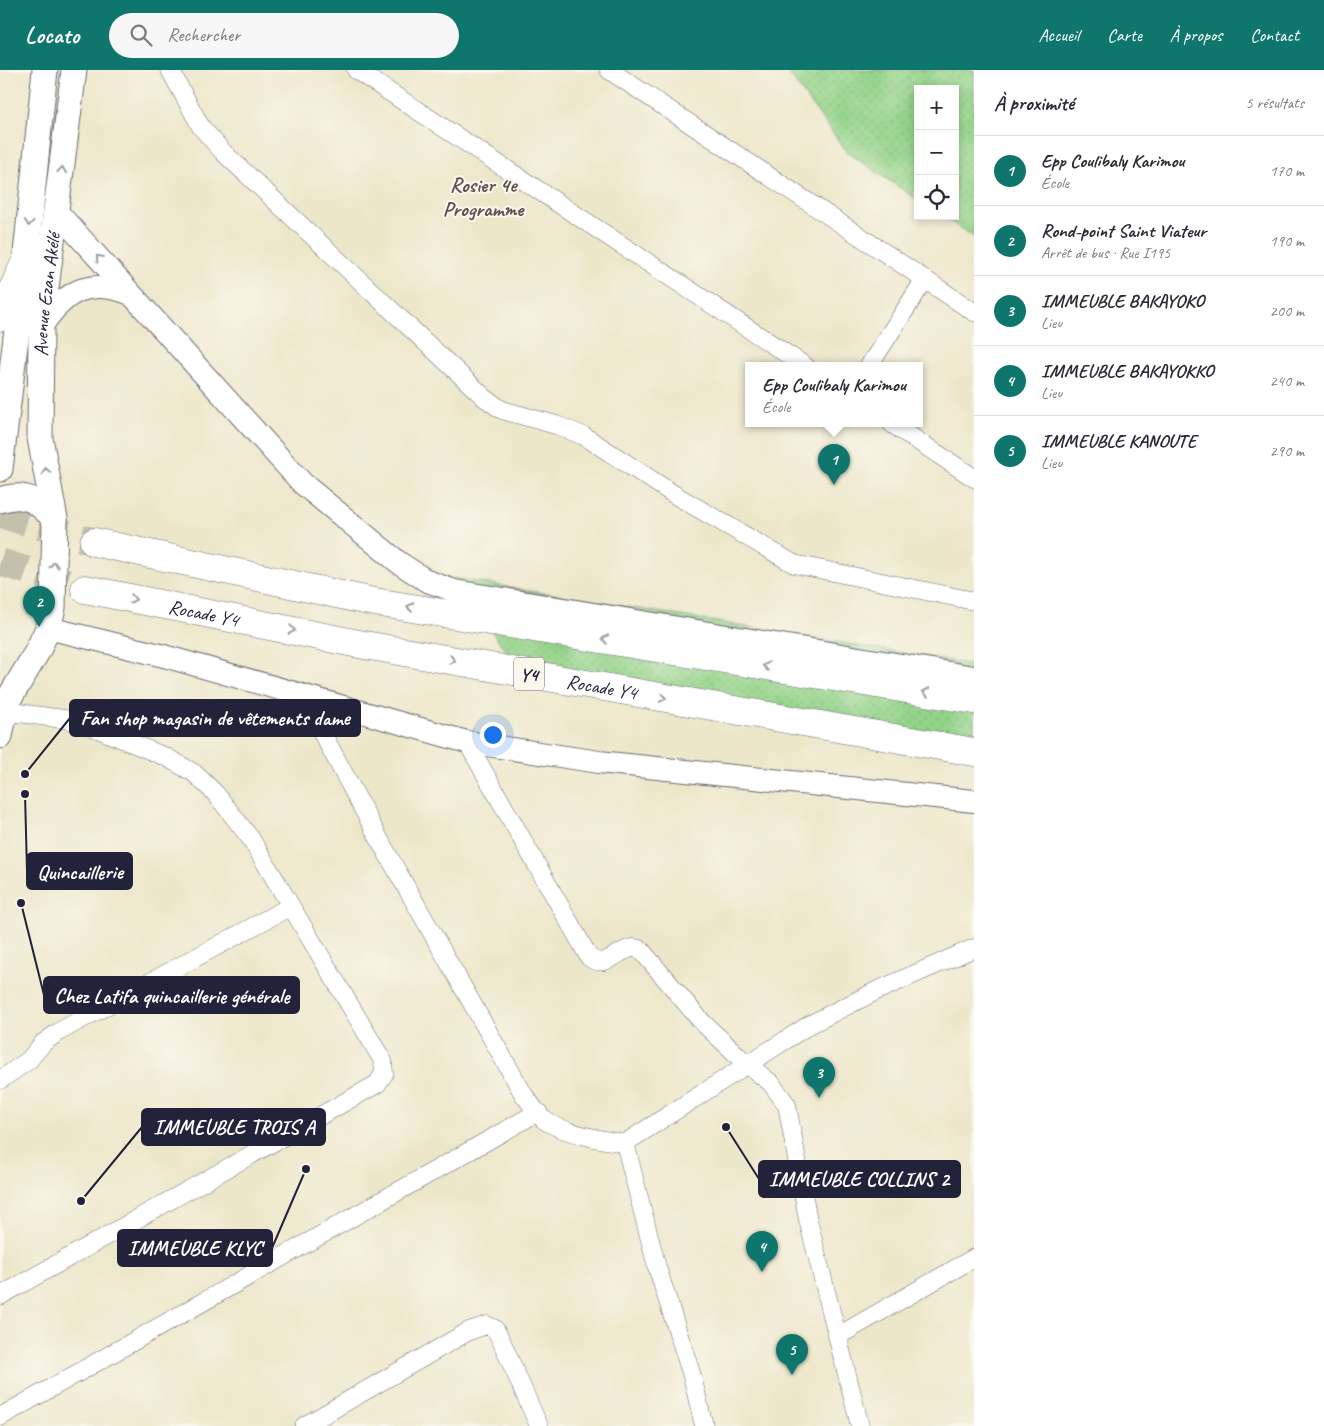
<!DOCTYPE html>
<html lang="fr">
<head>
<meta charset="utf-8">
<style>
	:root { --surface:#fff; --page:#f7f7f7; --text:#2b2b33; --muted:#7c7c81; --line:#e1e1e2; --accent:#0f766e }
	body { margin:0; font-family:Caveat,sans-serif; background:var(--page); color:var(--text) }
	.controls { position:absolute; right:15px; top:15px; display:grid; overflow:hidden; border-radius:0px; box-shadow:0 2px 8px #0003 }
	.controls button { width:45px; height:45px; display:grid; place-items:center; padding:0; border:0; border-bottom:1px solid var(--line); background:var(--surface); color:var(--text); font:25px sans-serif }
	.you { position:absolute; left:492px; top:664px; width:18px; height:18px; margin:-12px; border:4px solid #fff; border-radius:50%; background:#1a73e8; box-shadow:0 0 0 8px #1a73e833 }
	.badge { display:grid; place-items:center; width:32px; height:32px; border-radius:50%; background:var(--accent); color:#fff; font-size:16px; font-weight:700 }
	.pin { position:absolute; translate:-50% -41px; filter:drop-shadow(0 1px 2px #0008) }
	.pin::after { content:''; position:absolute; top:26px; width:18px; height:15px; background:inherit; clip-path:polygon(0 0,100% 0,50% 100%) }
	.popup { position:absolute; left:745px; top:292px; width:178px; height:65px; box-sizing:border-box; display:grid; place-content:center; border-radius:0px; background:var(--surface); filter:drop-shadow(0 1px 4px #0005); font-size:16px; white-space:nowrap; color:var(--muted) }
	.popup b { font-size:19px; color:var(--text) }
	.popup::after { content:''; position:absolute; left:50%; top:100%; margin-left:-10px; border:10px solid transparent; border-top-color:var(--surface) }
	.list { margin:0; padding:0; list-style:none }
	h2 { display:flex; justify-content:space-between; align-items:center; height:65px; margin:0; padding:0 20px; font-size:21px }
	h2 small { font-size:16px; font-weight:400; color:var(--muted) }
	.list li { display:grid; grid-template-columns:32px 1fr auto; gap:15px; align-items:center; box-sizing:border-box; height:70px; padding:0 20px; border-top:1px solid var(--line) }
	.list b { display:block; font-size:19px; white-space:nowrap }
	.list p { margin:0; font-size:16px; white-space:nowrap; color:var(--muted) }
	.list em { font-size:16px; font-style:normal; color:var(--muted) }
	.icon { flex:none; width:28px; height:28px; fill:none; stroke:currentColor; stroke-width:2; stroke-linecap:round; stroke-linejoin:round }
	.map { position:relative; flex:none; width:974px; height:1356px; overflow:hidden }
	header { display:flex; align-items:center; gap:30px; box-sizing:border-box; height:70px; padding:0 25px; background:var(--accent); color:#fff }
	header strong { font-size:24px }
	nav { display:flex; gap:28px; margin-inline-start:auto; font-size:18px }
	.search { width:350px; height:45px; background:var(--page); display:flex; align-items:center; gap:12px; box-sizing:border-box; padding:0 18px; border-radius:28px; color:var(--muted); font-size:19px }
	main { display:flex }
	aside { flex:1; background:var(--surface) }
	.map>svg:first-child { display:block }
	.grass { fill:url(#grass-dots); stroke:#5a7a62 }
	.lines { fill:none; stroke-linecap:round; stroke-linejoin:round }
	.trunk-tunnel { stroke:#c4c0ad; stroke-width:28; stroke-dasharray:28 14; stroke-linecap:butt }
	.minor-casing { stroke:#69676d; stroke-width:19 }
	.tertiary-casing { stroke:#69676d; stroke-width:24 }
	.secondary-casing { stroke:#69676d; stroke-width:27 }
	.trunk-casing { stroke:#69676d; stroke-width:29 }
	.minor { stroke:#fff; stroke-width:18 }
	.tertiary { stroke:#fff; stroke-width:22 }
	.secondary { stroke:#fff; stroke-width:25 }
	.trunk { stroke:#fff; stroke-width:28 }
	.oneway { stroke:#9c9ca7 }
	.labels { text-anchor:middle; stroke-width:4; stroke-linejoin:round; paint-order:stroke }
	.shield { fill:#fbf7ec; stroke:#636270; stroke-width:1 }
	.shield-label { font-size:19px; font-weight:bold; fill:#22223b }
	.street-label { font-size:20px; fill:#22223b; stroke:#fbf7ec }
	.neighbourhood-label { font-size:21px; font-weight:bold; fill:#5f5152; stroke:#fbf7ec }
	.leader { fill:none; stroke:#22223b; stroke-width:2 }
	.callout-dot { fill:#22223b; stroke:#fbf7ec; stroke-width:2 }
	.callout { fill:#22223b; stroke:#22223b; stroke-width:2 }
	.callout-label { font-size:21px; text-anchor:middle; font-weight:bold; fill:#fff }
</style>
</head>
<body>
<header>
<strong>Locato</strong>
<div class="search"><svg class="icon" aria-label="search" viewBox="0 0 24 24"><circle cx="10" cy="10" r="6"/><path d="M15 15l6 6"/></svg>Rechercher</div>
<nav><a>Accueil</a><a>Carte</a><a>À propos</a><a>Contact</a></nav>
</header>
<main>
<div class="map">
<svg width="974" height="1356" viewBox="0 0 974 1356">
	<defs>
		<pattern id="grass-dots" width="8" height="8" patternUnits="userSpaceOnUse" patternTransform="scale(1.25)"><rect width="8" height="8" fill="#93d389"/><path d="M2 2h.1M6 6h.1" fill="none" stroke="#7eb577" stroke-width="1.8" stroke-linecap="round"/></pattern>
	</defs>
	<rect width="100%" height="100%" fill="#fbf7ec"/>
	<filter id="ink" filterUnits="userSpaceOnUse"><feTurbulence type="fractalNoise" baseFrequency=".02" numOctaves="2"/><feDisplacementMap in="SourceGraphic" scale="10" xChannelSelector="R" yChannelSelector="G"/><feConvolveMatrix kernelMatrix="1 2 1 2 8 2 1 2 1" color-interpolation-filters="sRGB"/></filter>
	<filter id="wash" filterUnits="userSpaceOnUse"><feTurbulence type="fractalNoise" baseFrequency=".0096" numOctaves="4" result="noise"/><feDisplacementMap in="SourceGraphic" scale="20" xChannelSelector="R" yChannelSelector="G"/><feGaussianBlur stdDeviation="1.12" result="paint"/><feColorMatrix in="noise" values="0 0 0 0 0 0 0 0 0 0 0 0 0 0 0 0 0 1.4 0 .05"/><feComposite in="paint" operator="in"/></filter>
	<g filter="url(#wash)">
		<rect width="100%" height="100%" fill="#ede7ca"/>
		<!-- grass -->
		<path class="grass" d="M786 0H974V167L943 146H955V19H918V130L847 82Z
			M454 508 974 595V687L510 587Z"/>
	</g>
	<g filter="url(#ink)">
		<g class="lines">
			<!-- trunk-tunnel -->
			<path class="trunk-tunnel" d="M0 444 94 472
				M0 492 85 519"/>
			<defs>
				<path id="minor" d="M170 0 201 57 224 83 485 328 502 340 556 355 584 366 675 425 794 494 974 531
					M356 0 805 296
					M609 0 974 242
					M869 296 925 209
					M892 354 974 408
					M308 628 320 659 384 778 524 1025C530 1032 536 1043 543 1049 559 1062 605 1071 625 1073L809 955 874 922 974 878
					M467 672 589 887C608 903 623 870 641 880L702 952 748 995 771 1013 787 1035 808 1150 860 1356
					M0 1010 29 990 43 973 60 961 291 836
					M625 1073 657 1197 692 1306 704 1356
					M0 1226 377 1014 384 1004 383 991 251 769 215 723 194 703 166 687 78 651 4 641
					M838 1266 974 1188
					M0 1347 538 1042
					M304 1356 469 1261 487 1255 495 1259 500 1268 539 1356"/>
				<path id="tertiary" d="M57 142 303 414 398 492 427 511 455 521 974 607
					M41 257C65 221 89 207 131 224
					M48 558 164 586 467 672 599 692 974 731"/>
				<g id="secondary">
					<path d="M0 399 25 193 45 0"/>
					<path d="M0 430C26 421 37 431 55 449"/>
					<path id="s1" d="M0 666 7 632 37 582 48 558 53 538 55 449 40 368 41 257 74 0"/>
				</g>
				<g id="trunk">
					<path d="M0 247 25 193"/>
					<path d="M94 472 369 531 974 630"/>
					<path id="s2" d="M85 519 359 574 974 682"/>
				</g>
			</defs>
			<!-- minor casing -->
			<use href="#minor" class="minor-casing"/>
			<!-- tertiary casing -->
			<use href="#tertiary" class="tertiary-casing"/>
			<!-- secondary casing -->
			<use href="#secondary" class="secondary-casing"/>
			<!-- trunk casing -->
			<use href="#trunk" class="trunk-casing"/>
			<!-- minor -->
			<use href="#minor" class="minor"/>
			<!-- tertiary -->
			<use href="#tertiary" class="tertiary"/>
			<!-- secondary -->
			<use href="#secondary" class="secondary"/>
			<!-- trunk -->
			<use href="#trunk" class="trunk"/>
		</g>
		<!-- one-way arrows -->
		<defs><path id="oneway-chevron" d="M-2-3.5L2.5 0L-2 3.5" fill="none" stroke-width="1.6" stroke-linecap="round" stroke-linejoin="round" transform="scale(1.25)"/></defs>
		<g class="oneway">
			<use href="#oneway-chevron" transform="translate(62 100) rotate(-84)"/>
			<use href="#oneway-chevron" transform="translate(29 153) rotate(95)"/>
			<use href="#oneway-chevron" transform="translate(99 188) rotate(-132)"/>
			<use href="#oneway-chevron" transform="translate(46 401) rotate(-101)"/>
			<use href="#oneway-chevron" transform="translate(54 495) rotate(-89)"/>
			<use href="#oneway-chevron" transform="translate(133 529) rotate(11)"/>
			<use href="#oneway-chevron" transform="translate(410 537) rotate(-171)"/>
			<use href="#oneway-chevron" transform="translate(292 560) rotate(11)"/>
			<use href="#oneway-chevron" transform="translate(605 569) rotate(-171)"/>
			<use href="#oneway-chevron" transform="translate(452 590) rotate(10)"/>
			<use href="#oneway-chevron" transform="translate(766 596) rotate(-171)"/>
			<use href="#oneway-chevron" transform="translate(926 622) rotate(-171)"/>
			<use href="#oneway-chevron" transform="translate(663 628) rotate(10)"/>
		</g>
	</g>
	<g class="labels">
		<!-- shield labels -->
		<rect class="shield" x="514" y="587.5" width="30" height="33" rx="4"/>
		<g class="shield-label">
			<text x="529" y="611">Y4</text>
		</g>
		<!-- street labels -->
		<g class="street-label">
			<text dy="7" stroke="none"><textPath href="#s1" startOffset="455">Avenue Ezan Akélé</textPath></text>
			<text dy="7" stroke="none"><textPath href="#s2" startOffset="121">Rocade Y4</textPath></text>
			<text dy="7" stroke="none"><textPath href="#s2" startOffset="526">Rocade Y4</textPath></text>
		</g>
		<!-- neighbourhood labels -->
		<g class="neighbourhood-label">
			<text x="483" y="122">Rosier 4e<tspan x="483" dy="24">Programme</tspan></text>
		</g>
	</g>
	<!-- callouts -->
	<path class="leader" d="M25 704L70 648M25 724L27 801M21 833L44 925M81 1131L142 1057M726 1057L759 1109M306 1099L272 1178"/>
	<g class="callout-dot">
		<circle cx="25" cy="704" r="5"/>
		<circle cx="25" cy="724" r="5"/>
		<circle cx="21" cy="833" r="5"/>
		<circle cx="81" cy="1131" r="5"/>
		<circle cx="726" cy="1057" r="5"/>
		<circle cx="306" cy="1099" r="5"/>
	</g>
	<g class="callout">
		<rect x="70" y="630" width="290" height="36" rx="5"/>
		<rect x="27" y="783" width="105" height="36" rx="5"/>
		<rect x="44" y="907" width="255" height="36" rx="5"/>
		<rect x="142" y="1039" width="183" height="36" rx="5"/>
		<rect x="759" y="1091" width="201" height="36" rx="5"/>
		<rect x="118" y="1160" width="154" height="36" rx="5"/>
	</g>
	<g class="callout-label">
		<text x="215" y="655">Fan shop magasin de vêtements dame</text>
		<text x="80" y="809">Quincaillerie</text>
		<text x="172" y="933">Chez Latifa quincaillerie générale</text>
		<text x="234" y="1064">IMMEUBLE TROIS A</text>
		<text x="859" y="1116">IMMEUBLE COLLINS 2</text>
		<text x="195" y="1185">IMMEUBLE KLYC</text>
	</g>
</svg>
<div class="controls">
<button>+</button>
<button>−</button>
<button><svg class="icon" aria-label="locate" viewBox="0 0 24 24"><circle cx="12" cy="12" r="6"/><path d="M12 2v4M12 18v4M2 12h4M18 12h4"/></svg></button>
</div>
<div class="you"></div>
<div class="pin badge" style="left:834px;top:415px">1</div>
<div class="popup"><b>Epp Coulibaly Karimou</b>École</div>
<div class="pin badge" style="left:39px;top:557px">2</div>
<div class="pin badge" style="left:819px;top:1028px">3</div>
<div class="pin badge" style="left:762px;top:1202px">4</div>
<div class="pin badge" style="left:792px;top:1305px">5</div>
</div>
<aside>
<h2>À proximité<small>5 résultats</small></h2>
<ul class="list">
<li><span class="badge">1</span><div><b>Epp Coulibaly Karimou</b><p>École</p></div><em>170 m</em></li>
<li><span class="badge">2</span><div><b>Rond-point Saint Viateur</b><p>Arrêt de bus · Rue I195</p></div><em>190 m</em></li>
<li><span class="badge">3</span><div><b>IMMEUBLE BAKAYOKO</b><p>Lieu</p></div><em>200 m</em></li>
<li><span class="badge">4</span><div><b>IMMEUBLE BAKAYOKKO</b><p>Lieu</p></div><em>240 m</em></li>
<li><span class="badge">5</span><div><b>IMMEUBLE KANOUTE</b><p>Lieu</p></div><em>290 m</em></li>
</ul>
</aside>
</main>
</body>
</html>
